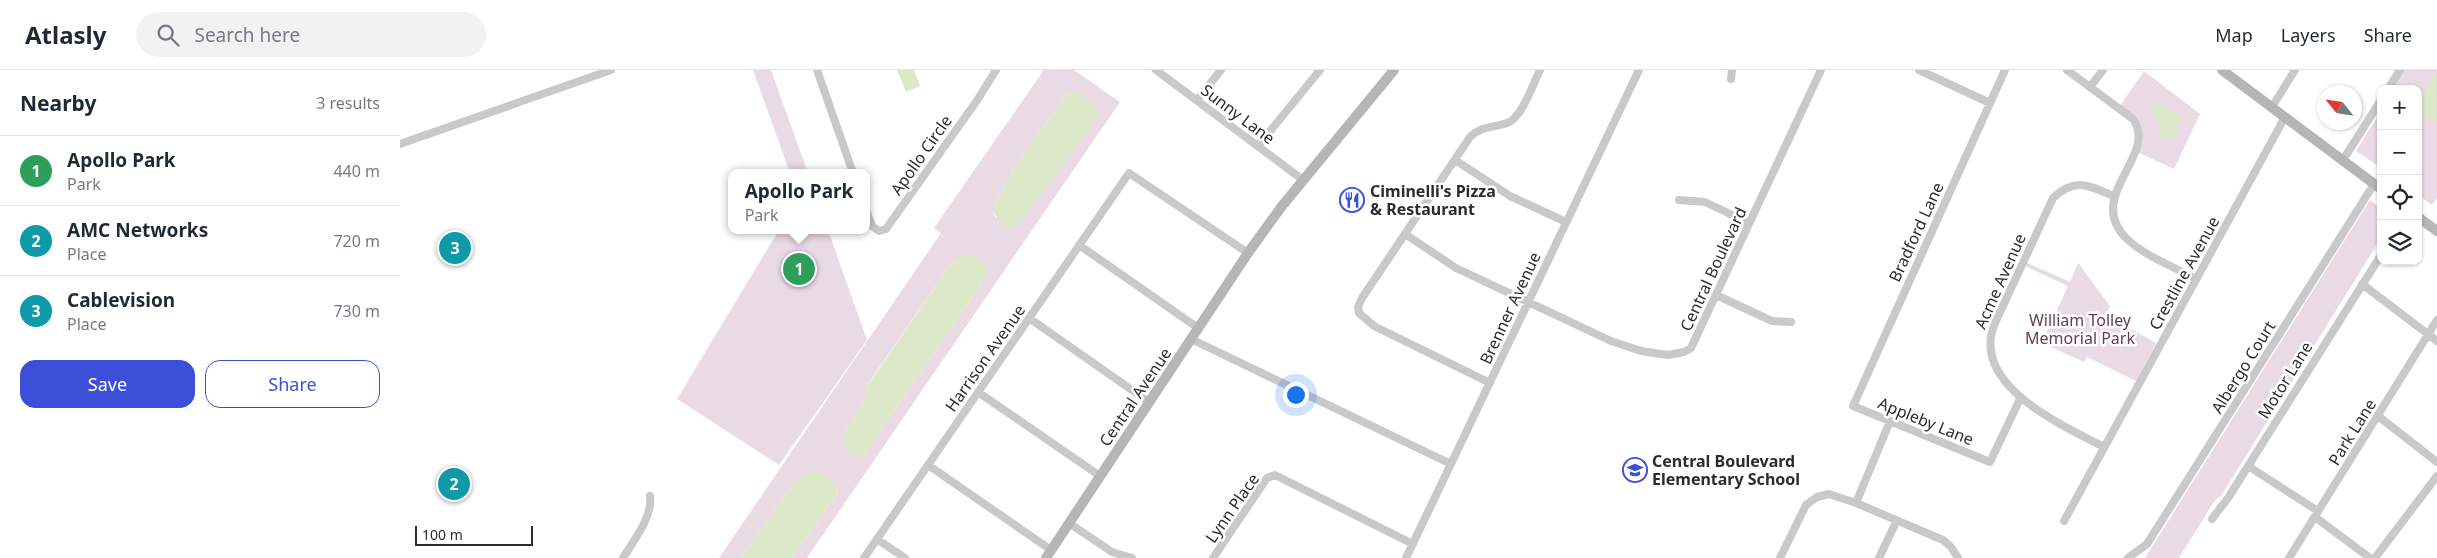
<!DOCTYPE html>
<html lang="en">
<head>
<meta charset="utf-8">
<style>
	:root { --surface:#fff; --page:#f2f2f3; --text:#1f2937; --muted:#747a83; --line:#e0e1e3; --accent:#3b50d6 }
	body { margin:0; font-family:"Noto Sans",sans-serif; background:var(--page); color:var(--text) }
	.controls { position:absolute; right:15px; top:15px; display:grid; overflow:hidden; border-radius:10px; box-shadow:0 1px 4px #0004 }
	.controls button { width:45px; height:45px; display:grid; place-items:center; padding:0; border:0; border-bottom:1px solid var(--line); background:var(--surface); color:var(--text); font:25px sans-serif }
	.compass { position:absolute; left:1917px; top:15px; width:45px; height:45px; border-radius:50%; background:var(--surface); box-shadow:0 1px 4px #0004; rotate:300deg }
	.scale { position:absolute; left:15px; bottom:12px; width:118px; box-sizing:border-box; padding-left:5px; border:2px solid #2c2c2c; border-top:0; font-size:14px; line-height:18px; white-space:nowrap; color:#2c2c2c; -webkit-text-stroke:4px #fff; paint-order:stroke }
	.you { position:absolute; left:895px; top:324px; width:18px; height:18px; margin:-12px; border:4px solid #fff; border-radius:50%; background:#1a73e8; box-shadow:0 0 0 8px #1a73e833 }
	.badge { display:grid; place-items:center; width:32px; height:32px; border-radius:50%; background:var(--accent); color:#fff; font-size:16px; font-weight:700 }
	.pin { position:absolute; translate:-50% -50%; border:2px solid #fff; box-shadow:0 1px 5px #0006 }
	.popup { position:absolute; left:328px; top:99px; width:142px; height:65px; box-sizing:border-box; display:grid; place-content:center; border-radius:10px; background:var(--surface); filter:drop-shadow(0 1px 4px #0005); font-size:16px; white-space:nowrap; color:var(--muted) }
	.popup b { font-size:19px; color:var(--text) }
	.popup::after { content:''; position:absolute; left:50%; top:100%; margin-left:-10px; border:10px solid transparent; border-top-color:var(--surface) }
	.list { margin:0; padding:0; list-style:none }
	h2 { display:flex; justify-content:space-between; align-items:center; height:65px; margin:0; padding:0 20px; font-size:21px }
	h2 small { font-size:16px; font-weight:400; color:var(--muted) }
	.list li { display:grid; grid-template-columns:32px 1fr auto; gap:15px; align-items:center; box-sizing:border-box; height:70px; padding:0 20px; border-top:1px solid var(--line) }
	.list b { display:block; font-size:19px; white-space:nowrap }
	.list p { margin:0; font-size:16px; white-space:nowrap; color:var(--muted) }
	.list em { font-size:16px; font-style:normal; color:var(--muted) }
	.actions { display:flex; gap:10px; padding:15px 20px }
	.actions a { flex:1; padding:11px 0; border:1px solid var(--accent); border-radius:15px; text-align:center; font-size:18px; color:var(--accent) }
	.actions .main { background:var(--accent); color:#fff }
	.icon { flex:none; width:28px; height:28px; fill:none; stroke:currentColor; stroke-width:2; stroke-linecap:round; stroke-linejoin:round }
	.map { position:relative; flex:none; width:2037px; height:488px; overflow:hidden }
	header { display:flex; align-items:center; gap:30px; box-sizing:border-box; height:70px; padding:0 25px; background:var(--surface); border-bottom:1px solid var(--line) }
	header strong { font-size:24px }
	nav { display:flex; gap:28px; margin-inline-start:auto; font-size:18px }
	.search { width:350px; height:45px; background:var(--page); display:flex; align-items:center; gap:12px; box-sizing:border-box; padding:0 18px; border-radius:28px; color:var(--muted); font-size:19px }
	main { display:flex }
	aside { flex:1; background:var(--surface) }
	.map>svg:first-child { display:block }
	.green { fill:#e9dae3; fill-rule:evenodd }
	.water { fill:#dde8c8 }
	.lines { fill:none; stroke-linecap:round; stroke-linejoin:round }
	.street { stroke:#c9c9c9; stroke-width:8 }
	.secondary { stroke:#b6b6b6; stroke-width:10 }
	.labels { text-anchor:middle; stroke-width:5; stroke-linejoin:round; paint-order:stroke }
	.street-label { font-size:16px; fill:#2c2c2c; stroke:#fff }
	.poi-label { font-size:16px; font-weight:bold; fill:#2c2c2c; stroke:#fff; text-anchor:start }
	.park-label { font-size:16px; fill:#643e52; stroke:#fff }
</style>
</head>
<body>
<header>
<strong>Atlasly</strong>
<div class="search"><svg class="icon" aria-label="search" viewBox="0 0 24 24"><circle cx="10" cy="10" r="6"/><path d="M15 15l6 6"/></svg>Search here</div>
<nav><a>Map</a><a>Layers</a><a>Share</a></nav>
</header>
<main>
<aside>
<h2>Nearby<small>3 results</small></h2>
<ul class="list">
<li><span class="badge" style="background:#2e9e5b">1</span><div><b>Apollo Park</b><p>Park</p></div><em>440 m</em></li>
<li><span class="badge" style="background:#0f9aa8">2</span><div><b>AMC Networks</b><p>Place</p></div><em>720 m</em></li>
<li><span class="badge" style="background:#0f9aa8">3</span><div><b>Cablevision</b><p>Place</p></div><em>730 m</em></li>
</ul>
<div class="actions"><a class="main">Save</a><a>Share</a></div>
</aside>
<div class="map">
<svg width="2037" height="488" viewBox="0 0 2037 488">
	<rect width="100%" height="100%" fill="#fff"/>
	<!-- green -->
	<path class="green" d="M353 0H371L408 103H390Z
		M644 0H674L720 32 407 488H392L437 424 438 417 392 416 340 488H319L541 163 534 158ZM677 21 596 148 593 143C596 127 609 113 614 98L667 24ZM553 191 583 212 464 384 442 365 465 332V319L474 305Z
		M2003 0H2037V128L2032 135 2018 125V19H1991Z
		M1744 1 1800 44 1774 99 1737 82C1747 59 1738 49 1720 36Z
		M1981 36V98L1956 81 1978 46 1975 44Z
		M1970 130 1981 139V168L1821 426 1815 430 1779 488H1745Z
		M379 160H428L467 270 379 395 277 329Z
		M1625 192 1670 212 1678 193 1710 236 1706 245 1756 273 1736 311 1687 287 1684 292 1642 273 1668 216 1623 195Z"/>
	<!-- water -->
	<path class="water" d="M497 0H514L520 16 506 22Z
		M2037 2V51L2018 44V29Z
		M677 21 697 37 699 43 696 51 618 155 608 159 593 143C596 127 609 113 614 98L667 24Z
		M1760 33 1780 47 1776 67 1762 68C1758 58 1758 47 1751 38Z
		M564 184 574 187 587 198 583 212 464 384 457 386C447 382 443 375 442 365L465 332V319L553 191Z
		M420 402 435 412 438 417 437 424 392 488H340L392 416 405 403Z"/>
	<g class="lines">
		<!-- street -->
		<path class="street" d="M417 0 453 103
			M756 0 903 110
			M1519 0 1590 33
			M1605 0 1453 336 1590 392 1621 327
			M1667 0 1733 49C1759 86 1683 126 1727 169 1745 186 1774 197 1796 209
			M1331 9 1332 0
			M1690 17 1703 0
			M1988 19 2000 0
			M797 30 821 0
			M1872 37 1895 0
			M0 74 211 0
			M858 76 920 0
			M1055 90 1110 126 1166 152
			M1943 90 1981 30
			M1279 130 1305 132 1349 153
			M466 140 472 156 479 161 486 159 578 29 596 0
			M1005 164 1056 198 1211 271 1241 281 1268 285 1284 282 1291 278 1421 0
			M679 175 798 258
			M1962 214 2037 271
			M1316 225 1372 251 1391 252
			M629 248 749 332
			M791 269 1051 394
			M1090 313 974 256 959 243 958 237 962 228 1070 67C1081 56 1093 58 1107 53 1122 48 1133 14 1140 0
			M578 322 700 406
			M1978 346 2037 392
			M1704 377C1661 355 1569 314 1595 253L1653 128C1675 107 1689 115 1713 126
			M528 395 651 480
			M1848 396 1918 441
			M1456 433 1490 351
			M1915 447 1970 488
			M1812 449 1828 428 1981 185
			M1664 451 1885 47
			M669 453 712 482 732 488
			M477 469 505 488
			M223 488C233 471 253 447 250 426
			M464 488 729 103 848 183
			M813 488 867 408 875 405 1013 474
			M1006 488 1239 0
			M1380 488 1406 435 1417 427 1429 424 1456 433 1543 470 1551 477 1558 488
			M1479 488 1497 450
			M1728 488 1747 474 1974 114
			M1889 488 2037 250
			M1975 488 2037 406"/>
		<!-- secondary -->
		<path class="secondary" d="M1822 0 1981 119
			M2018 147 2037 161
			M646 488 848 183 882 136 994 0"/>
	</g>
	<!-- icons -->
	<defs>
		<symbol id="restaurant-ring" viewBox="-11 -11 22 22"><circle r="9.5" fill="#fff" stroke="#3b50d6" stroke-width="1.5"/><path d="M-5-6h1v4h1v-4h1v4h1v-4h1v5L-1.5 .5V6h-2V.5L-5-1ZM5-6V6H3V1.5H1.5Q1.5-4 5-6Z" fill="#3b50d6"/></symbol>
		<symbol id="school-ring" viewBox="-11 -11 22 22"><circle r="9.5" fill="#fff" stroke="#3b50d6" stroke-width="1.5"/><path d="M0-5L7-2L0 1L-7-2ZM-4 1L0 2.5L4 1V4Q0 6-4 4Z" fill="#3b50d6"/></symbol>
	</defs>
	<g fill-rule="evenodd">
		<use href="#restaurant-ring" x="938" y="116" width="28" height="28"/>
		<use href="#school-ring" x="1221" y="386" width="28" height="28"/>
	</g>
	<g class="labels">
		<!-- street labels -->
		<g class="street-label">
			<text transform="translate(838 44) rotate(37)" y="6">Sunny Lane</text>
			<text transform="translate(521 85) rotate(-55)" y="6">Apollo Circle</text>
			<text transform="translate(1516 162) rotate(-65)" y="6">Bradford Lane</text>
			<text transform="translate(1313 199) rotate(-65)" y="6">Central Boulevard</text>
			<text transform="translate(1784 203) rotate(-61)" y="6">Crestline Avenue</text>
			<text transform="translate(1600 211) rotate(-66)" y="6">Acme Avenue</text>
			<text transform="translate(1110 238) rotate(-65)" y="6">Brenner Avenue</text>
			<text transform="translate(585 288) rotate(-55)" y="6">Harrison Avenue</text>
			<text transform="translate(1843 297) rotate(-58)" y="6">Albergo Court</text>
			<text transform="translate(1885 310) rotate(-58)" y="6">Motor Lane</text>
			<text transform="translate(735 327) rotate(-56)" y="6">Central Avenue</text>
			<text transform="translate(1526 351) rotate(22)" y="6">Appleby Lane</text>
			<text transform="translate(1952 362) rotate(-58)" y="6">Park Lane</text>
			<text transform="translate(832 438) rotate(-55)" y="6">Lynn Place</text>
		</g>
		<!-- poi labels -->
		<g class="poi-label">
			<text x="970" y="127">Ciminelli's Pizza<tspan x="970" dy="18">&amp; Restaurant</tspan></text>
			<text x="1252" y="397">Central Boulevard<tspan x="1252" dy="18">Elementary School</tspan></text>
		</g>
		<!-- park labels -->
		<g class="park-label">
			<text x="1680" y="256">William Tolley<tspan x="1680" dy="18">Memorial Park</tspan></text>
		</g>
	</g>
</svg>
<div class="controls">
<button>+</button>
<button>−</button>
<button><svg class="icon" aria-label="locate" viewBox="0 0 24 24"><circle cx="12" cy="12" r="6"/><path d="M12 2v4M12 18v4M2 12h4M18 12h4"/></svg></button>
<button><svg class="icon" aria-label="layers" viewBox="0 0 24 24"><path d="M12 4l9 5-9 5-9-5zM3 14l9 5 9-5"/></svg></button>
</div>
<svg class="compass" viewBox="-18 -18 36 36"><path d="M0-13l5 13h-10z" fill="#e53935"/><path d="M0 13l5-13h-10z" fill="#747a83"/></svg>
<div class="scale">100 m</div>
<div class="you"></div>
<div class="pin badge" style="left:399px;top:199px;background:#2e9e5b">1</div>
<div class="popup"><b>Apollo Park</b>Park</div>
<div class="pin badge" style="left:54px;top:414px;background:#0f9aa8">2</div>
<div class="pin badge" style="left:55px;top:178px;background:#0f9aa8">3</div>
</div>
</main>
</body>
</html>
